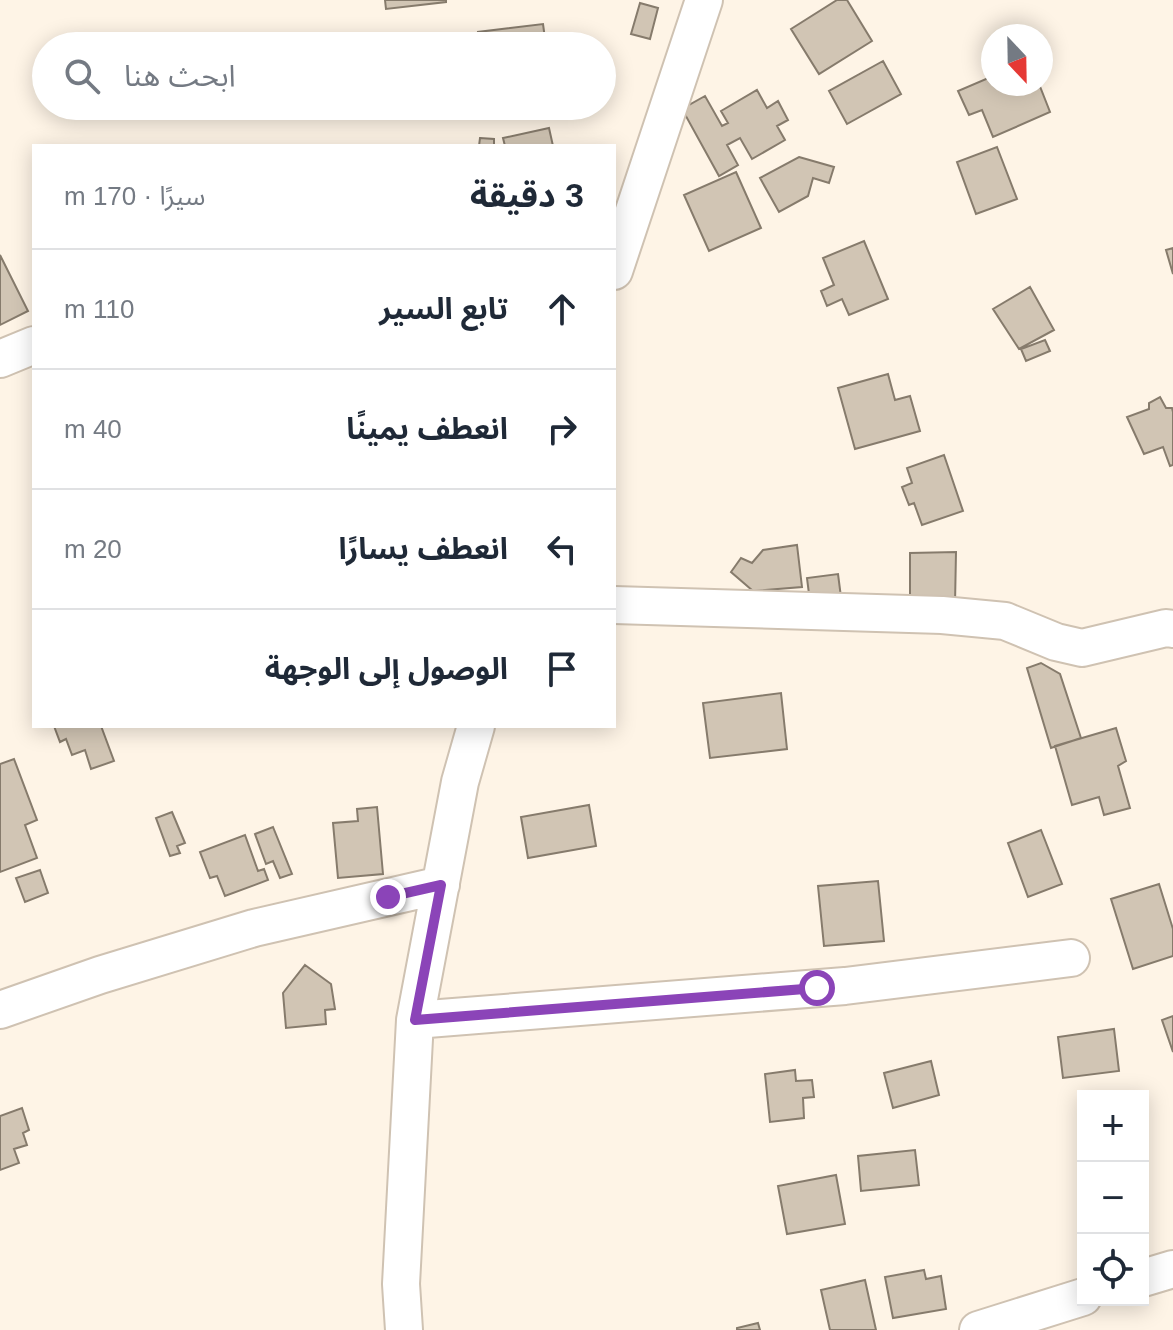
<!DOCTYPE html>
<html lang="ar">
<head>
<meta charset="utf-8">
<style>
	:root { --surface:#fff; --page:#f2f2f3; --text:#1f2937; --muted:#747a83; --line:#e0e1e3 }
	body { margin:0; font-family:Helvetica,"Noto Sans Arabic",sans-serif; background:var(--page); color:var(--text); direction:rtl }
	.controls { position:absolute; right:24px; bottom:24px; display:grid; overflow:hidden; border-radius:0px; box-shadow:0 4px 20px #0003 }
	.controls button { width:72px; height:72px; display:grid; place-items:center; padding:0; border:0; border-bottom:2px solid var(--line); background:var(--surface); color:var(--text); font:40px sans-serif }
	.compass { position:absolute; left:981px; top:24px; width:72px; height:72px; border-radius:50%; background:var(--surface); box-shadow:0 4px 20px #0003; rotate:158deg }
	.stop { position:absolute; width:24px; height:24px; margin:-18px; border:6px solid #8b44b8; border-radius:50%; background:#fff }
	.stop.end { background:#8b44b8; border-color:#fff; box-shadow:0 2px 8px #0008 }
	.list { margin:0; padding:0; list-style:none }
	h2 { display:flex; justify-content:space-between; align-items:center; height:104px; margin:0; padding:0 32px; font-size:34px }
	h2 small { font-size:26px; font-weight:400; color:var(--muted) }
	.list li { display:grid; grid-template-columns:52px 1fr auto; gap:24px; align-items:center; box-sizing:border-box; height:120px; padding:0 32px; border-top:2px solid var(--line) }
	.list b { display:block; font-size:30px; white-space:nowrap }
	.list em { font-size:26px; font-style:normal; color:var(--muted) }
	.icon { flex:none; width:44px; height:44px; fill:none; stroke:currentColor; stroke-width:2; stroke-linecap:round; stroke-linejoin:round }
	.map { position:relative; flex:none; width:1173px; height:1330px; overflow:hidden; direction:ltr }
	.search { position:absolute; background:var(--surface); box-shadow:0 4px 20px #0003; left:32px; top:32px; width:584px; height:88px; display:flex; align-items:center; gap:20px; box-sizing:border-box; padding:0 28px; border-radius:44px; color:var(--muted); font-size:30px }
	.panel { position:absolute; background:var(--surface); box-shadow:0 4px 20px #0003; left:32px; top:144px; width:584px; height:584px; border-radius:0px; direction:rtl }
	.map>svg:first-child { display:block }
	.building { fill:#d1c5b4; stroke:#867b6c; stroke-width:2 }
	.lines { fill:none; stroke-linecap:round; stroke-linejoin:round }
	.minor-casing { stroke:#cfc2b2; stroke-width:40 }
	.minor { stroke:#fff; stroke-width:36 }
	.route { stroke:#8b44b8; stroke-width:10 }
</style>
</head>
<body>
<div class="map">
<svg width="1173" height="1330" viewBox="0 0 1173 1330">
	<rect width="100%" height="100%" fill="#fef4e6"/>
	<!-- building -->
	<path class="building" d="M385 0H446V2L386 9Z
		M837 0H847L872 41 819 74 791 29Z
		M640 3 658 8 650 39 631 34Z
		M543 24 546 46H479L478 32Z
		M883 61 901 94 847 124 829 91Z
		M993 76V84H1039L1050 112 993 137 982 110 969 115 958 91Z
		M757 90 767 108 778 101 788 120 777 126 785 140 752 159 740 138 727 145 738 165 719 176 682 109 705 96 722 126 728 123 721 111Z
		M549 128 553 146H505L503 138Z
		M480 138 494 139V146H479Z
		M997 147 1017 199 976 214 957 162Z
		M799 157 834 167 829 183 813 178 808 196 779 212 760 178Z
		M736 172 761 228 709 251 684 195Z
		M864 241 888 299 849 315 842 299 827 306 821 291 834 285 823 258Z
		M1173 248V274L1166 250Z
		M0 255 28 311 0 325Z
		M1030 287 1054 330 1019 349 993 309Z
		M1045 340 1050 351 1026 361 1021 349Z
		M888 374 895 400 910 396 920 431 855 449 838 388Z
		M1160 397 1166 408H1172L1173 412V465L1170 466 1163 447 1144 454 1127 417 1149 409V403Z
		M944 455 963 511 922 525 914 503 909 505 902 487 912 483 907 468Z
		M797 545 802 587 753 591 731 572 741 558 752 563 763 550Z
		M956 552 955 604H910V553Z
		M838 574 842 605 811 610 807 578Z
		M1041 663 1060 674 1081 738 1051 748 1027 668Z
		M781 693 787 749 710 758 703 703Z
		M54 726H101L114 761 91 769 85 750 72 755 66 739 60 742Z
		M1116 728 1126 761 1118 766 1130 808 1104 815 1099 797 1072 805 1055 746Z
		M14 759 37 820 25 825 37 858 0 872V764Z
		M589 805 596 846 528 858 521 817Z
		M377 807 383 874 338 878 333 823 358 821 357 809Z
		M172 812 185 843 177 846 180 853 170 856 156 818Z
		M273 827 292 874 280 878 273 861 266 864 255 834Z
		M1041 830 1062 884 1028 897 1008 843Z
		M245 835 258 871 264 869 268 880 225 896 217 876 210 878 200 852Z
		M40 870 48 893 25 902 16 878Z
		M878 881 884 941 824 946 818 886Z
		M1159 884 1173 929V956L1133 969 1111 899Z
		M305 965 331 984 335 1009 325 1010 326 1024 286 1028 283 993Z
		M1173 1016V1052L1162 1020Z
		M1114 1029 1119 1071 1063 1078 1058 1037Z
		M931 1061 939 1095 893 1108 884 1073Z
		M795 1070 796 1081 812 1080 814 1097 803 1098 804 1118 770 1122 765 1074Z
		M22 1108 29 1130 23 1133 27 1145 14 1149 19 1163 0 1170V1116Z
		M915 1150 919 1185 861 1191 858 1156Z
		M836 1175 845 1224 787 1234 778 1186Z
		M924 1270 926 1279 941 1276 946 1309 893 1318 885 1277Z
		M865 1280 876 1330H830L821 1290Z
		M758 1323 760 1330H737V1328Z"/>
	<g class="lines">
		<defs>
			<path id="minor" d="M614 271 704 0
				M0 359 34 345
				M614 605 942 615 1005 621 1056 642 1082 648 1166 628 1173 629
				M0 1010 100 975 254 928 441 885
				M415 1020 845 986 1071 958
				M1143 1278 1173 1269
				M404 1330 401 1284 415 1020 460 782 476 726
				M978 1330 1083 1297"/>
		</defs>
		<!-- minor casing -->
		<use href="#minor" class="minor-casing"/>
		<!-- minor -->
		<use href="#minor" class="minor"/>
	</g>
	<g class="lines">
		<!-- route -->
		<path class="route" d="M388 897 441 885 415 1020 817 988"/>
	</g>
</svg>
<div class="controls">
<button>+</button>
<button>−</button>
<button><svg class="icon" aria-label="locate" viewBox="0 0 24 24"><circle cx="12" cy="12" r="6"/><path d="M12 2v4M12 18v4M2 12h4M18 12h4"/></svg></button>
</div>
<svg class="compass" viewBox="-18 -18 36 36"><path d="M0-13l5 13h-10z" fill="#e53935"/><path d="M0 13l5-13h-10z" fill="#747a83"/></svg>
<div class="stop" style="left:817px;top:988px"></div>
<div class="stop end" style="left:388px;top:897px"></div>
<div class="search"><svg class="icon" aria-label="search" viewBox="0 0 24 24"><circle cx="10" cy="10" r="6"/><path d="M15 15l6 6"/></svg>ابحث هنا</div>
<section class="panel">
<h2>3 دقيقة<small>سيرًا · 170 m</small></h2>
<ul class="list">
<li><svg class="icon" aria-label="ahead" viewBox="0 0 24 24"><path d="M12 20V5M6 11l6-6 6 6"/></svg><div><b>تابع السير</b></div><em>110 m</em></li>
<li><svg class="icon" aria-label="right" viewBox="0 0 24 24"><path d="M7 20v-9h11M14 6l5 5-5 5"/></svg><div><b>انعطف يمينًا</b></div><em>40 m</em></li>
<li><svg class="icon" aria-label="left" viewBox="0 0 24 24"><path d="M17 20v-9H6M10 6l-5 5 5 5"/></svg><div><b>انعطف يسارًا</b></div><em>20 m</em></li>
<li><svg class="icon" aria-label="arrive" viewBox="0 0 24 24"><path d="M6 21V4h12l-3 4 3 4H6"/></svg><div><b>الوصول إلى الوجهة</b></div></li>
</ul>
</section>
</div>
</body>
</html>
